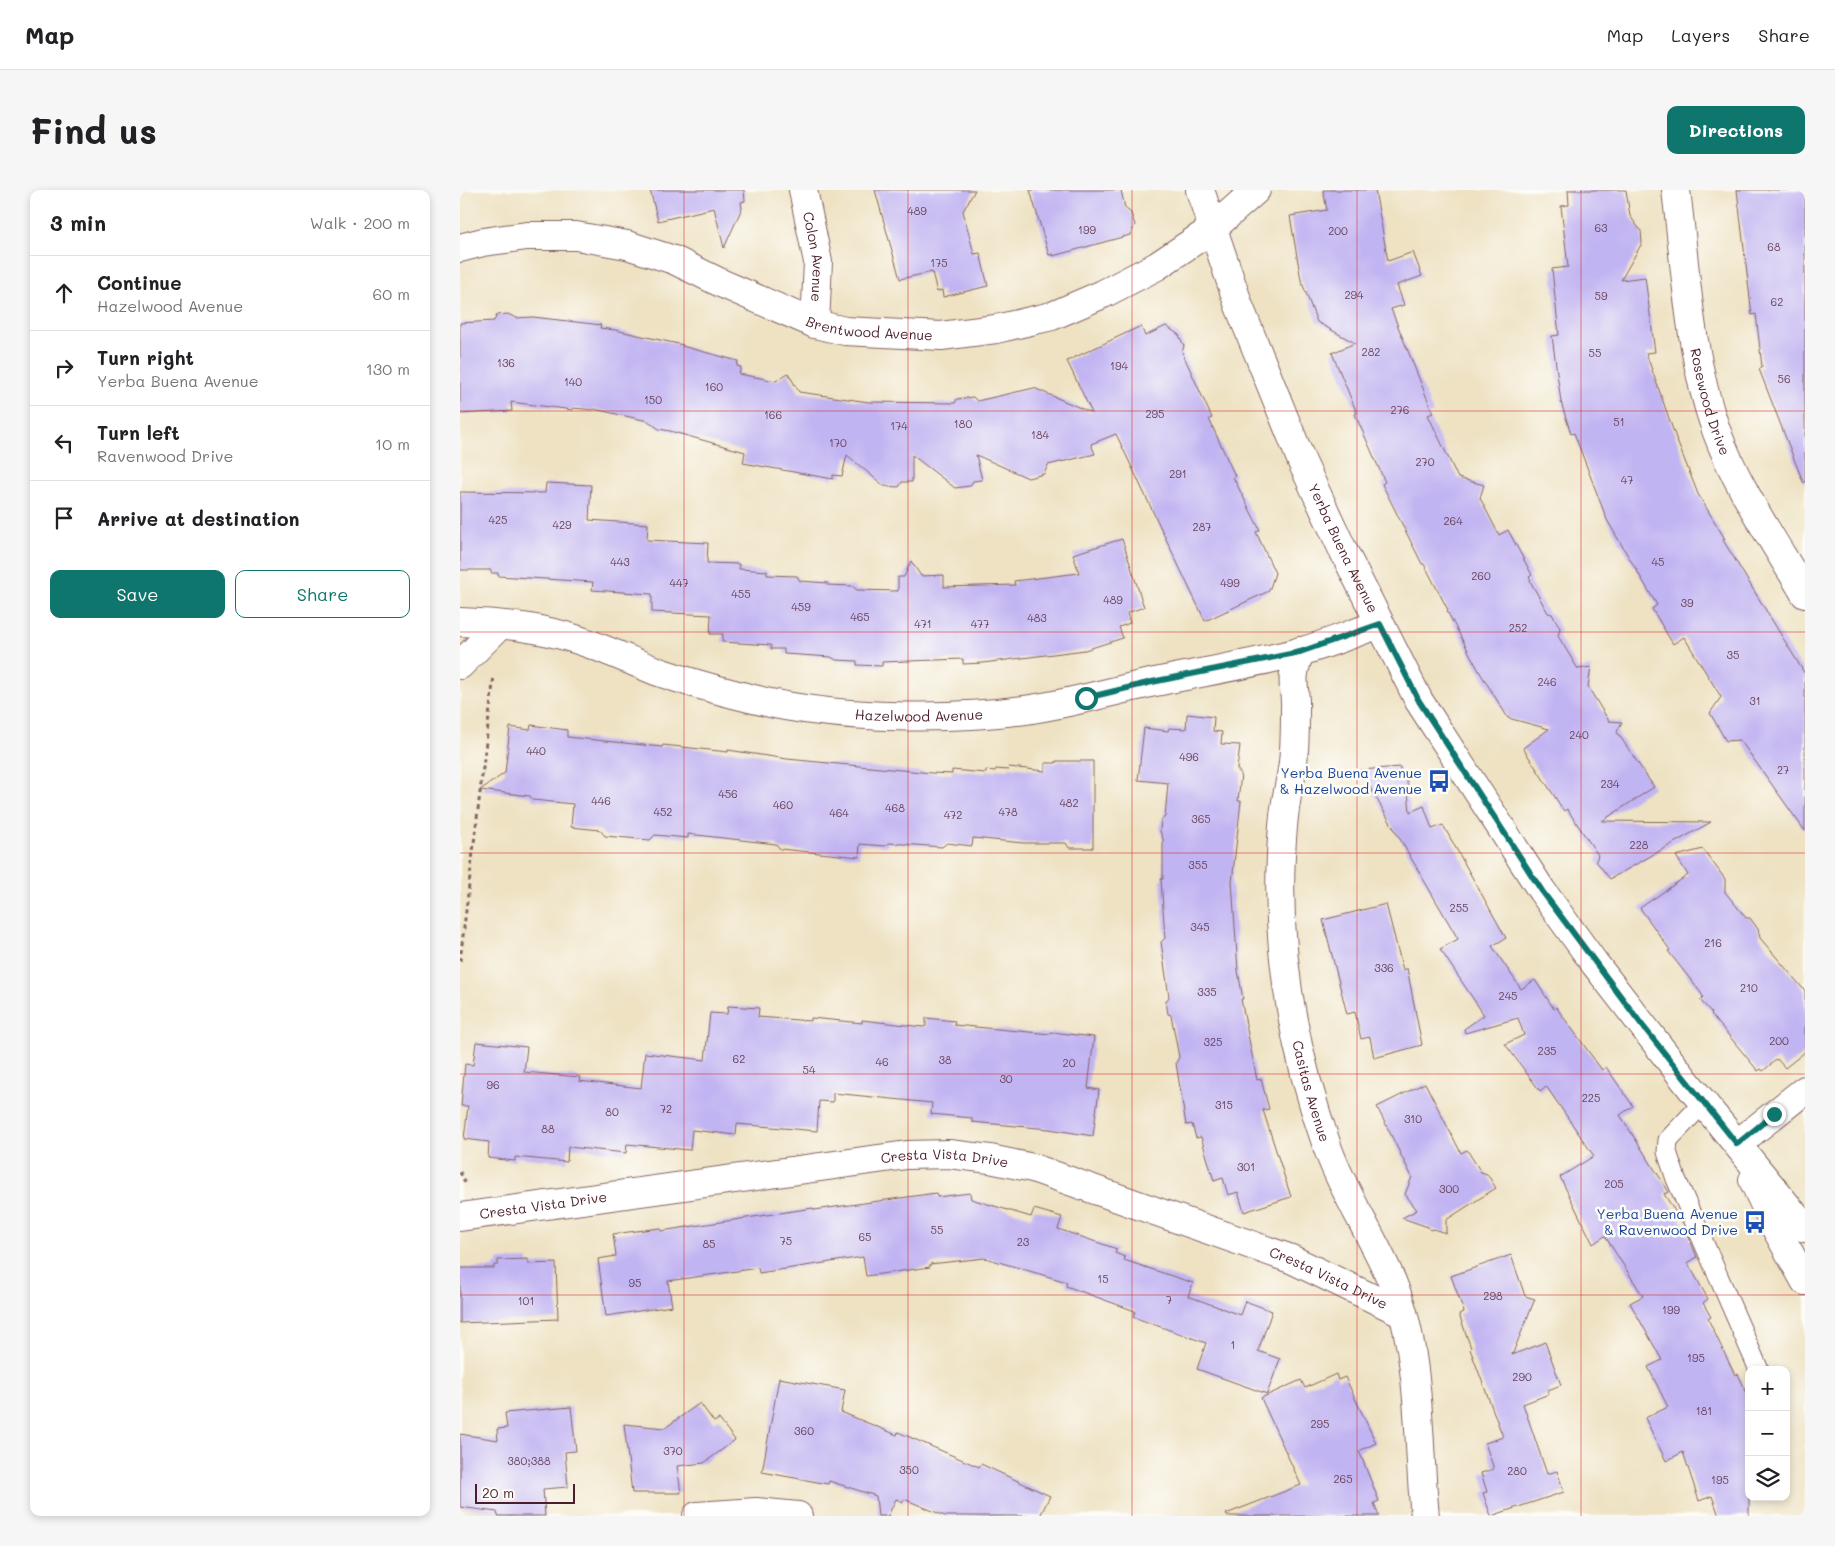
<!DOCTYPE html>
<html lang="en">
<head>
<meta charset="utf-8">
<style>
	:root { --surface:#fff; --page:#f6f6f6; --text:#202124; --muted:#757577; --line:#e0e0e0; --accent:#0f766e }
	body { margin:0; font-family:Mali,sans-serif; background:var(--page); color:var(--text) }
	.controls { position:absolute; right:15px; bottom:15px; display:grid; overflow:hidden; border-radius:10px; box-shadow:0 2px 8px #0003 }
	.controls button { width:45px; height:45px; display:grid; place-items:center; padding:0; border:0; border-bottom:1px solid var(--line); background:var(--surface); color:var(--text); font:25px sans-serif }
	.scale { position:absolute; left:15px; bottom:12px; width:100px; box-sizing:border-box; padding-left:5px; border:2px solid #4a1f2b; border-top:0; font-size:14px; line-height:18px; white-space:nowrap; color:#4a1f2b; -webkit-text-stroke:4px #fdfcf7; paint-order:stroke }
	.stop { position:absolute; width:15px; height:15px; margin:-11px; border:4px solid #0f766e; border-radius:50%; background:#fff }
	.stop.end { background:#0f766e; border-color:#fff; box-shadow:0 1px 5px #0008 }
	.list { margin:0; padding:0; list-style:none }
	h2 { display:flex; justify-content:space-between; align-items:center; height:65px; margin:0; padding:0 20px; font-size:21px }
	h2 small { font-size:16px; font-weight:400; color:var(--muted) }
	.list li { display:grid; grid-template-columns:32px 1fr auto; gap:15px; align-items:center; box-sizing:border-box; height:75px; padding:0 20px; border-top:1px solid var(--line) }
	.list b { display:block; font-size:19px; white-space:nowrap }
	.list p { margin:0; font-size:16px; white-space:nowrap; color:var(--muted) }
	.list em { font-size:16px; font-style:normal; color:var(--muted) }
	.actions { display:flex; gap:10px; padding:15px 20px }
	.actions a { flex:1; padding:11px 0; border:1px solid var(--accent); border-radius:10px; text-align:center; font-size:18px; color:var(--accent) }
	.actions .main { background:var(--accent); color:#fff }
	.icon { flex:none; width:28px; height:28px; fill:none; stroke:currentColor; stroke-width:2; stroke-linecap:round; stroke-linejoin:round }
	.map { position:relative; flex:none; width:1345px; height:1326px; overflow:hidden; border-radius:10px }
	header { display:flex; align-items:center; gap:30px; box-sizing:border-box; height:70px; padding:0 25px; background:var(--surface); border-bottom:1px solid var(--line) }
	header strong { font-size:24px }
	nav { display:flex; gap:28px; margin-inline-start:auto; font-size:18px }
	.intro { display:flex; align-items:center; justify-content:space-between; box-sizing:border-box; height:120px; padding:0 30px }
	h1 { margin:0; font-size:35px }
	.button { padding:12px 22px; border-radius:10px; background:var(--accent); color:#fff; font-size:18px; font-weight:700 }
	main { display:flex; gap:30px; padding:0 30px }
	aside { flex:1; background:var(--surface); border-radius:10px; box-shadow:0 2px 8px #0003 }
	.map>svg:first-child { display:block }
	.building { fill:#c1b4f2 }
	.lines { fill:none; stroke-linecap:round; stroke-linejoin:round }
	.lane-casing { stroke:#836360; stroke-width:21 }
	.street-casing { stroke:#836360; stroke-width:30 }
	.secondary-casing { stroke:#836360; stroke-width:30 }
	.path { stroke:#836360; stroke-width:3; stroke-dasharray:4 4; stroke-linecap:butt }
	.lane { stroke:#fff; stroke-width:19 }
	.street { stroke:#fff; stroke-width:28 }
	.secondary { stroke:#fff; stroke-width:28 }
	.route { stroke:#0f766e; stroke-width:6 }
	.grid { fill:none; stroke:#d62828; stroke-width:1; stroke-opacity:0.55 }
	.labels { text-anchor:middle; stroke-width:5; stroke-linejoin:round; paint-order:stroke }
	.number-label { font-size:11px; fill:#68445d }
	.street-label { font-size:14px; fill:#4a1f2b; stroke:#fdfcf7 }
	.transit-label { font-size:14px; fill:#164399; stroke:#fdfcf7; text-anchor:end }
</style>
</head>
<body>
<header>
<strong>Map</strong>
<nav><a>Map</a><a>Layers</a><a>Share</a></nav>
</header>
<div class="intro"><h1>Find us</h1><a class="button">Directions</a></div>
<main>
<aside>
<h2>3 min<small>Walk · 200 m</small></h2>
<ul class="list">
<li><svg class="icon" aria-label="ahead" viewBox="0 0 24 24"><path d="M12 20V5M6 11l6-6 6 6"/></svg><div><b>Continue</b><p>Hazelwood Avenue</p></div><em>60 m</em></li>
<li><svg class="icon" aria-label="right" viewBox="0 0 24 24"><path d="M7 20v-9h11M14 6l5 5-5 5"/></svg><div><b>Turn right</b><p>Yerba Buena Avenue</p></div><em>130 m</em></li>
<li><svg class="icon" aria-label="left" viewBox="0 0 24 24"><path d="M17 20v-9H6M10 6l-5 5 5 5"/></svg><div><b>Turn left</b><p>Ravenwood Drive</p></div><em>10 m</em></li>
<li><svg class="icon" aria-label="arrive" viewBox="0 0 24 24"><path d="M6 21V4h12l-3 4 3 4H6"/></svg><div><b>Arrive at destination</b></div></li>
</ul>
<div class="actions"><a class="main">Save</a><a>Share</a></div>
</aside>
<div class="map">
<svg width="1345" height="1326" viewBox="0 0 1345 1326">
	<rect width="100%" height="100%" fill="#fdfcf7"/>
	<filter id="ink" filterUnits="userSpaceOnUse"><feTurbulence type="fractalNoise" baseFrequency=".02" numOctaves="2"/><feDisplacementMap in="SourceGraphic" scale="10" xChannelSelector="R" yChannelSelector="G"/><feConvolveMatrix kernelMatrix="1 2 1 2 8 2 1 2 1" color-interpolation-filters="sRGB"/></filter>
	<filter id="wash" filterUnits="userSpaceOnUse"><feTurbulence type="fractalNoise" baseFrequency=".0096" numOctaves="4" result="noise"/><feDisplacementMap in="SourceGraphic" scale="20" xChannelSelector="R" yChannelSelector="G"/><feGaussianBlur stdDeviation="1.12" result="paint"/><feColorMatrix in="noise" values="0 0 0 0 0 0 0 0 0 0 0 0 0 0 0 0 0 1.4 0 .05"/><feComposite in="paint" operator="in"/></filter>
	<g filter="url(#wash)">
		<rect width="100%" height="100%" fill="#eee2c3"/>
		<g id="blocks">
			<!-- building -->
			<path class="building" d="M190 0H284L285 11 281 12 282 18 264 58 254 18 198 31Z
				M415 0H515L503 21 514 64 520 63 528 96 483 107 482 100 477 102 472 82 440 89Z
				M570 0H661L665 18 671 23 675 35 670 45 593 66V64L589 65Z
				M863 0H915L928 71 953 62 962 86 937 95 944 115 931 119 973 223 968 225 998 288 1024 295 1020 308 1039 345 1048 340 1072 385 1069 387 1071 390 1070 391 1088 423 1092 424 1100 438 1098 446 1118 479 1131 477 1128 497 1149 531 1162 532 1157 542 1194 597 1142 631 1251 632 1150 689 1136 671 1138 665 1107 619 1104 621 1063 558 1089 539 1048 528 1019 481 987 421 988 420 964 374H962L922 294 925 292 895 224 897 223 872 163 895 153 857 132 841 90 830 26 867 20Z
				M1108 0H1166L1170 26 1181 41 1182 53 1161 90 1185 87 1195 162 1186 163 1217 251 1238 304 1265 349 1263 350 1345 484V641L1280 550 1266 551 1250 523 1261 507 1224 447 1213 454 1192 419 1197 415 1147 330 1114 243 1111 244 1101 212 1092 146 1099 145 1092 79 1108 77 1101 16 1109 15Z
				M1277 0H1345V292H1343L1299 179 1302 177 1296 124 1292 125Z
				M48 124 56 128 73 127 133 134 141 135 140 138 155 140 223 155 222 156 278 171 277 176 281 177 279 184 316 191 328 183 339 202 409 212 495 213 497 209 513 207 517 211 574 198 632 223 607 171 681 136 685 146 706 136 719 145 724 156 722 162 752 228 749 229 775 286 773 287 800 340 796 342 815 383 809 401 745 431 656 244 631 254 635 264 588 275 584 284 568 288 516 265 522 290 513 291 510 296 495 298 452 265V292H442L439 297 424 296 387 265 382 286 373 285V289L283 273 285 262 210 241 199 239 188 231 134 219 133 220 113 218V220L51 212 52 221 0 224V133L34 131 37 125Z
				M86 293 131 295 129 330 188 334 187 350 248 353 247 373 279 374V379L307 381V385L337 386 340 391 368 393 367 395 392 396 397 400 438 401V387H444L451 371 461 386 484 385V397L555 395 554 391 619 383 613 364 662 349 684 417 667 423 670 433 659 437 663 448 625 460 523 473 503 474V469L422 472V476L397 475V471L376 470 371 467 324 464V459H311V455L262 452 263 444H250L251 425 192 422V404L132 400 133 392 38 386V383H31V380H0V302L85 303Z
				M727 524 754 527 753 541 762 542 761 554 780 555 777 579 781 584 778 611H781L772 692 778 781 783 809H781L797 890 801 889 809 919 803 920 831 1007 784 1022 778 1002 768 1005 763 988 754 991 741 947 736 948 732 934 726 935 716 873 719 867 711 825 708 824 706 811 709 807 701 752 705 748 701 689H703V649L700 641 701 630 705 627 708 593 678 590 684 538 708 541 709 538 726 539Z
				M71 535 107 540V547L202 557 203 555 268 562V560L327 569 472 583 492 584V580L526 583V580L535 581 536 579 548 580 549 577 585 581V573H596V571H633V658H609L606 653H563L513 648 512 656 487 653 482 657 429 653 425 656 400 654 399 667 320 659 316 654 228 644V648L195 645 190 650 145 646 140 640 111 637 113 614 73 610 70 606 20 600 45 583 50 537 70 540Z
				M940 577V583L946 582 950 622 964 616 972 639 983 635 1046 748 1032 756 1061 799 1075 790 1094 819 1096 817 1142 880 1146 877 1173 916 1160 925 1209 1002 1204 1004 1224 1035 1237 1067 1228 1073 1248 1109 1243 1113 1251 1127 1248 1129 1275 1185 1278 1184 1289 1207V1326H1259L1252 1306 1239 1311 1223 1262 1206 1271 1185 1228 1208 1217 1188 1177 1202 1170 1170 1113 1183 1106 1145 1046 1133 1054 1100 987 1134 966 1086 896 1080 901 1045 854 1064 845 1058 828 1005 843 1004 839 1024 825 980 759 998 749 900 580Z
				M1243 659 1265 689V702L1286 728H1290L1298 739 1300 748 1345 801V862L1325 878 1317 869 1303 881 1301 879 1298 881 1251 824 1252 823 1240 810 1243 807 1241 803 1208 761 1210 760 1180 718 1228 685 1216 666Z
				M926 714 943 780 947 778 962 855 914 868 910 847 901 849 895 822 887 824 863 730Z
				M268 816 299 818 298 827 351 831V828L402 833V830L463 837 466 836V828L495 831 494 835 591 844V842L634 847 628 898 639 900 633 946 589 939 512 932V928L471 924 472 913 373 903V912L359 911 357 941 277 934 276 945 232 940 230 960 167 954 166 963 108 957 107 972 55 967V971L28 968 29 952 4 949 8 916H1L5 874 13 875 16 852 67 857 64 882 120 887 119 891 181 898 185 863 245 870 250 823 267 824Z
				M965 893 1001 963 1007 960 1021 982 1027 984 1036 998 986 1030V1043L973 1039 970 1040 968 1037 942 1028 957 1020 945 1004 952 987 917 917Z
				M476 1003 477 1007 510 1003 511 1009 571 1027 574 1019 602 1027 598 1039 657 1059 655 1063 665 1067 664 1070 733 1093 728 1106 780 1125 785 1111 812 1121 798 1161 820 1169 807 1204 737 1179 746 1153 673 1127 675 1121 606 1096 607 1092 525 1068 470 1074V1077L406 1086 403 1067 299 1083 298 1078 208 1091 212 1116 146 1126 138 1069 156 1066 153 1044 200 1038 201 1041 353 1018 354 1020Z
				M1051 1065 1065 1106 1075 1109 1052 1165 1085 1152 1101 1195 1088 1200 1089 1204 1063 1214 1087 1284 1097 1281 1104 1302 1031 1326 1023 1303 1027 1302 1021 1283 1034 1279 1025 1253 1043 1247 1010 1159 1011 1158 999 1124 1004 1122 991 1086Z
				M68 1069V1074L96 1073 98 1129 0 1133V1078H34V1075H38V1070Z
				M876 1184 878 1190 885 1187 916 1253 899 1261 919 1311 914 1313 919 1326H767L766 1324 841 1295 801 1208 841 1190 845 1198Z
				M319 1188 385 1200 381 1222 437 1245 438 1242 519 1277 521 1274 590 1306 580 1326H485L444 1309 443 1312 436 1309 428 1326H418L416 1306 369 1291 368 1294 302 1282Z
				M240 1213 254 1232 259 1229 275 1250 244 1273 217 1276 221 1303H172L164 1234 205 1238Z
				M111 1217 116 1261 105 1262 108 1297 83 1299 85 1326H38L37 1322 0 1317V1244L38 1250 37 1239 47 1238 45 1223Z"/>
		</g>
	</g>
	<g filter="url(#ink)">
		<use href="#blocks" fill-opacity="0" stroke="#836360" stroke-width="1"/>
		<g class="lines">
			<defs>
				<path id="lane" d="M1243 913 1208 950 1207 962 1216 989 1299 1180"/>
				<g id="street">
					<path id="s1" d="M343 0 358 72 355 134"/>
					<path id="s2" d="M1216 0C1226 80 1229 164 1256 240 1277 298 1314 351 1345 404"/>
					<path id="s3" d="M0 58 23 52 67 46H116L167 55 214 70 263 94 355 134 385 141 481 146 536 139 592 126 643 104 697 76 752 39 796 0"/>
					<path id="s4" d="M0 432C30 433 60 435 89 442 127 450 161 467 196 481 233 494 272 504 310 513 387 529 488 530 565 520 609 514 652 501 695 492 743 482 792 474 839 462 866 455 893 443 920 434"/>
					<path id="s5" d="M840 461C838 468 835 476 834 483 832 494 836 507 835 519 835 536 835 555 833 572 832 585 828 599 826 612 823 629 822 648 821 665 816 765 835 866 868 959 888 1015 929 1069 944 1126 961 1192 958 1259 965 1326"/>
					<path d="M0 475 40 435"/>
					<path d="M1277 954 1345 900"/>
					<path id="s6" d="M0 1027 447 965 489 964 530 969 573 978 831 1069 943 1123"/>
					<path d="M237 1326 296 1322 338 1326"/>
				</g>
				<g id="secondary">
					<path id="s7" d="M740 0 779 116 842 272 882 358 959 511 1082 701 1135 774 1228 894 1345 1038"/>
					<path d="M1293 990 1315 1037 1345 1091"/>
				</g>
			</defs>
			<!-- lane casing -->
			<use href="#lane" class="lane-casing"/>
			<!-- street casing -->
			<use href="#street" class="street-casing"/>
			<!-- secondary casing -->
			<use href="#secondary" class="secondary-casing"/>
			<!-- path -->
			<path class="path" d="M0 771 34 485
				M0 982 6 995"/>
			<!-- lane -->
			<use href="#lane" class="lane"/>
			<!-- street -->
			<use href="#street" class="street"/>
			<!-- secondary -->
			<use href="#secondary" class="secondary"/>
		</g>
	</g>
	<g class="lines" filter="url(#ink)">
		<!-- route -->
		<path class="route" d="M626 508 692 492 840 462 920 434 959 511 1082 701 1182 835 1277 954 1314 924"/>
	</g>
	<!-- grid -->
	<path class="grid" d="M224 0V1326M448 0V1326M672 0V1326M897 0V1326M1121 0V1326M0 221H1345M0 442H1345M0 663H1345M0 884H1345M0 1105H1345"/>
	<!-- icons -->
	<defs>
		<symbol id="bus-bare" viewBox="-9 -9 18 18"><path d="M-5-6H5V4H4V6H2V4H-2V6H-4V4H-5ZM-3.5-4V0h7V-4ZM-3.5 1.2v1.5H-2V1.2ZM2 1.2v1.5H3.5V1.2Z" fill="#1a4fb4" stroke="#fdfcf7" stroke-width="2.5" paint-order="stroke"/></symbol>
	</defs>
	<g fill-rule="evenodd">
		<use href="#bus-bare" x="963" y="575" width="32" height="32"/>
		<use href="#bus-bare" x="1279" y="1016" width="32" height="32"/>
	</g>
	<g class="labels">
		<!-- number labels -->
		<g class="number-label">
			<text x="457" y="25">489</text>
			<text x="1141" y="42">63</text>
			<text x="627" y="44">199</text>
			<text x="878" y="45">200</text>
			<text x="1314" y="61">68</text>
			<text x="479" y="77">175</text>
			<text x="894" y="109">294</text>
			<text x="1141" y="110">59</text>
			<text x="1317" y="116">62</text>
			<text x="911" y="166">282</text>
			<text x="1135" y="167">55</text>
			<text x="46" y="177">136</text>
			<text x="659" y="180">194</text>
			<text x="1324" y="193">56</text>
			<text x="113" y="196">140</text>
			<text x="254" y="201">160</text>
			<text x="193" y="214">150</text>
			<text x="940" y="224">276</text>
			<text x="695" y="228">295</text>
			<text x="313" y="229">166</text>
			<text x="1159" y="236">51</text>
			<text x="503" y="238">180</text>
			<text x="439" y="240">174</text>
			<text x="580" y="249">184</text>
			<text x="378" y="257">170</text>
			<text x="965" y="276">270</text>
			<text x="718" y="288">291</text>
			<text x="1167" y="294">47</text>
			<text x="38" y="334">425</text>
			<text x="993" y="335">264</text>
			<text x="102" y="339">429</text>
			<text x="742" y="341">287</text>
			<text x="160" y="376">443</text>
			<text x="1198" y="376">45</text>
			<text x="1021" y="390">260</text>
			<text x="219" y="397">447</text>
			<text x="770" y="397">499</text>
			<text x="281" y="408">455</text>
			<text x="653" y="414">489</text>
			<text x="1227" y="417">39</text>
			<text x="341" y="421">459</text>
			<text x="400" y="431">465</text>
			<text x="577" y="432">483</text>
			<text x="463" y="438">471</text>
			<text x="520" y="438">477</text>
			<text x="1058" y="442">252</text>
			<text x="1273" y="469">35</text>
			<text x="1087" y="496">246</text>
			<text x="1295" y="515">31</text>
			<text x="1119" y="549">240</text>
			<text x="76" y="565">440</text>
			<text x="729" y="571">496</text>
			<text x="1323" y="584">27</text>
			<text x="1150" y="598">234</text>
			<text x="268" y="608">456</text>
			<text x="141" y="615">446</text>
			<text x="609" y="617">482</text>
			<text x="323" y="619">460</text>
			<text x="435" y="622">468</text>
			<text x="203" y="626">452</text>
			<text x="548" y="626">478</text>
			<text x="379" y="627">464</text>
			<text x="493" y="629">472</text>
			<text x="741" y="633">365</text>
			<text x="1179" y="659">228</text>
			<text x="738" y="679">355</text>
			<text x="999" y="722">255</text>
			<text x="740" y="741">345</text>
			<text x="1253" y="757">216</text>
			<text x="924" y="782">336</text>
			<text x="1289" y="802">210</text>
			<text x="747" y="806">335</text>
			<text x="1048" y="810">245</text>
			<text x="1319" y="855">200</text>
			<text x="753" y="856">325</text>
			<text x="1087" y="865">235</text>
			<text x="279" y="873">62</text>
			<text x="485" y="874">38</text>
			<text x="422" y="876">46</text>
			<text x="609" y="877">20</text>
			<text x="349" y="884">54</text>
			<text x="546" y="893">30</text>
			<text x="33" y="899">96</text>
			<text x="1131" y="912">225</text>
			<text x="764" y="919">315</text>
			<text x="206" y="923">72</text>
			<text x="152" y="926">80</text>
			<text x="953" y="933">310</text>
			<text x="88" y="943">88</text>
			<text x="786" y="981">301</text>
			<text x="1154" y="998">205</text>
			<text x="989" y="1003">300</text>
			<text x="477" y="1044">55</text>
			<text x="405" y="1051">65</text>
			<text x="326" y="1055">75</text>
			<text x="563" y="1056">23</text>
			<text x="249" y="1058">85</text>
			<text x="643" y="1093">15</text>
			<text x="175" y="1097">95</text>
			<text x="1033" y="1110">298</text>
			<text x="709" y="1114">7</text>
			<text x="66" y="1115">101</text>
			<text x="1211" y="1124">199</text>
			<text x="773" y="1159">1</text>
			<text x="1236" y="1172">195</text>
			<text x="1062" y="1191">290</text>
			<text x="1244" y="1225">181</text>
			<text x="860" y="1238">295</text>
			<text x="344" y="1245">360</text>
			<text x="213" y="1265">370</text>
			<text x="69" y="1275">380;388</text>
			<text x="449" y="1284">350</text>
			<text x="1057" y="1285">280</text>
			<text x="883" y="1293">265</text>
			<text x="1260" y="1294">195</text>
		</g>
		<!-- street labels -->
		<g class="street-label">
			<text dy="5" stroke="none"><textPath href="#s1" startOffset="68">Colon Avenue</textPath></text>
			<text dy="5" stroke="none"><textPath href="#s3" startOffset="428">Brentwood Avenue</textPath></text>
			<text dy="5" stroke="none"><textPath href="#s2" startOffset="215">Rosewood Drive</textPath></text>
			<text dy="5" stroke="none"><textPath href="#s7" startOffset="386">Yerba Buena Avenue</textPath></text>
			<text dy="5" stroke="none"><textPath href="#s4" startOffset="472">Hazelwood Avenue</textPath></text>
			<text dy="5" stroke="none"><textPath href="#s5" startOffset="445">Casitas Avenue</textPath></text>
			<text dy="5" stroke="none"><textPath href="#s6" startOffset="489">Cresta Vista Drive</textPath></text>
			<text dy="5" stroke="none"><textPath href="#s6" startOffset="84">Cresta Vista Drive</textPath></text>
			<text dy="5" stroke="none"><textPath href="#s6" startOffset="894">Cresta Vista Drive</textPath></text>
		</g>
		<!-- transit labels -->
		<g class="transit-label">
			<text x="962" y="588">Yerba Buena Avenue<tspan x="962" dy="16">&amp; Hazelwood Avenue</tspan></text>
			<text x="1278" y="1029">Yerba Buena Avenue<tspan x="1278" dy="16">&amp; Ravenwood Drive</tspan></text>
		</g>
	</g>
</svg>
<div class="controls">
<button>+</button>
<button>−</button>
<button><svg class="icon" aria-label="layers" viewBox="0 0 24 24"><path d="M12 4l9 5-9 5-9-5zM3 14l9 5 9-5"/></svg></button>
</div>
<div class="scale">20 m</div>
<div class="stop" style="left:626px;top:508px"></div>
<div class="stop end" style="left:1314px;top:924px"></div>
</div>
</main>
</body>
</html>
